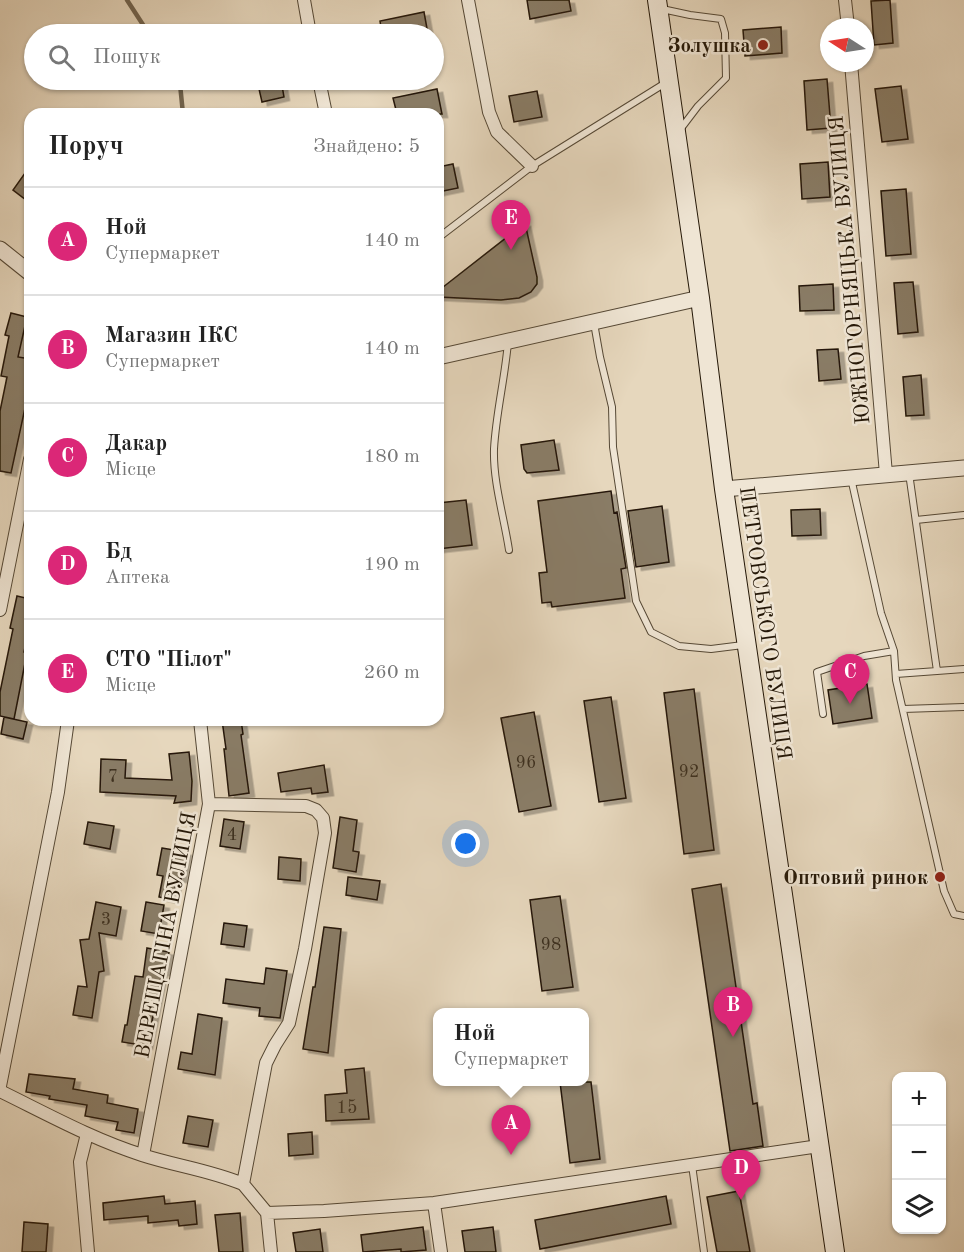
<!DOCTYPE html>
<html lang="uk">
<head>
<meta charset="utf-8">
<style>
	:root { --surface:#fff; --page:#f2f2f2; --text:#222; --muted:#767676; --line:#e0e0e0; --accent:#db2777 }
	body { margin:0; font-family:"Old Standard TT",serif; background:var(--page); color:var(--text) }
	.controls { position:absolute; right:18px; bottom:18px; display:grid; overflow:hidden; border-radius:12px; box-shadow:0 2px 4px #0004 }
	.controls button { width:54px; height:54px; display:grid; place-items:center; padding:0; border:0; border-bottom:2px solid var(--line); background:var(--surface); color:var(--text); font:30px sans-serif }
	.compass { position:absolute; left:820px; top:18px; width:54px; height:54px; border-radius:50%; background:var(--surface); box-shadow:0 2px 4px #0004; rotate:282deg }
	.you { position:absolute; left:466px; top:844px; width:21px; height:21px; margin:-15px; border:4px solid #fff; border-radius:50%; background:#1a73e8; box-shadow:0 0 0 9px #1a73e833 }
	.badge { display:grid; place-items:center; width:39px; height:39px; border-radius:50%; background:var(--accent); color:#fff; font-size:20px; font-weight:700 }
	.pin { position:absolute; translate:-50% -50px; filter:drop-shadow(0 2px 3px #0008) }
	.pin::after { content:''; position:absolute; top:32px; width:21px; height:18px; background:inherit; clip-path:polygon(0 0,100% 0,50% 100%) }
	.popup { position:absolute; left:433px; top:1008px; width:156px; height:78px; box-sizing:border-box; display:grid; place-content:center; border-radius:12px; background:var(--surface); filter:drop-shadow(0 2px 4px #0005); font-size:20px; white-space:nowrap; color:var(--muted) }
	.popup b { font-size:22px; color:var(--text) }
	.popup::after { content:''; position:absolute; left:50%; top:100%; margin-left:-12px; border:12px solid transparent; border-top-color:var(--surface) }
	.list { margin:0; padding:0; list-style:none }
	h2 { display:flex; justify-content:space-between; align-items:center; height:78px; margin:0; padding:0 24px; font-size:26px }
	h2 small { font-size:20px; font-weight:400; color:var(--muted) }
	.list li { display:grid; grid-template-columns:39px 1fr auto; gap:18px; align-items:center; box-sizing:border-box; height:108px; padding:0 24px; border-top:2px solid var(--line) }
	.list b { display:block; font-size:22px; white-space:nowrap }
	.list p { margin:0; font-size:20px; white-space:nowrap; color:var(--muted) }
	.list em { font-size:20px; font-style:normal; color:var(--muted) }
	.icon { flex:none; width:33px; height:33px; fill:none; stroke:currentColor; stroke-width:2; stroke-linecap:round; stroke-linejoin:round }
	.map { position:relative; flex:none; width:964px; height:1252px; overflow:hidden }
	.search { position:absolute; background:var(--surface); box-shadow:0 2px 4px #0004; left:24px; top:24px; width:420px; height:66px; display:flex; align-items:center; gap:15px; box-sizing:border-box; padding:0 21px; border-radius:33px; color:var(--muted); font-size:22px }
	.panel { position:absolute; background:var(--surface); box-shadow:0 2px 4px #0004; left:24px; top:108px; width:420px; height:618px; border-radius:18px }
	.map>svg:first-child { display:block }
	.lines { fill:none; stroke-linecap:round; stroke-linejoin:round }
	.stream { stroke:#71644f; stroke-width:4.5 }
	.building { fill:#897b66; stroke:#251808; stroke-width:1.5; filter:url(#shadow) }
	.service-casing { stroke:#554835; stroke-width:8 }
	.minor-casing { stroke:#554835; stroke-width:14 }
	.tertiary-casing { stroke:#554835; stroke-width:17 }
	.secondary-casing { stroke:#251808; stroke-width:20 }
	.service { stroke:#efe5d4; stroke-width:6 }
	.minor { stroke:#efe5d4; stroke-width:12 }
	.tertiary { stroke:#efe5d4; stroke-width:15 }
	.secondary { stroke:#efe5d4; stroke-width:18 }
	.poi-dot { fill:#8f2418; stroke:#efe5d4; stroke-width:2 }
	.labels { text-anchor:middle; stroke-width:5; stroke-linejoin:round; paint-order:stroke }
	.number-label { font-size:18px; fill:#3e3120 }
	.poi-label { font-size:21px; font-weight:bold; fill:#251808; stroke:#efe5d4; text-anchor:end }
	.street-label { font-size:21px; fill:#251808; stroke:#efe5d4 }
</style>
</head>
<body>
<div class="map">
<svg width="964" height="1252" viewBox="0 0 964 1252">
	<defs>
		<filter id="shadow"><feDropShadow dx="5.5" dy="3.5" stdDeviation="0" flood-color="#0004"/></filter>
	</defs>
	<rect width="100%" height="100%" fill="#e6d7bd"/>
	<filter id="stains"><feTurbulence type="fractalNoise" baseFrequency=".00333" numOctaves="4"/><feColorMatrix values="0 0 0 0 .2 0 0 0 0 .09 0 0 0 0 .02 0 0 0 .5 -.17"/></filter>
	<radialGradient id="worn" r=".72"><stop offset=".6" stop-color="#630" stop-opacity="0"/><stop offset="1" stop-color="#630" stop-opacity=".3"/></radialGradient>
	<g class="lines">
		<!-- stream -->
		<path class="stream" d="M127 0 149 34
			M177 80 180 84 183 114"/>
	</g>
	<!-- building -->
	<path class="building" d="M527 0H569L571 11 530 19Z
		M890 0 893 43 874 45 871 1Z
		M424 12 428 34H382L380 21Z
		M781 27 782 53 745 56 743 30Z
		M827 79 831 128 807 130 804 81Z
		M257 80H281L284 97 262 102Z
		M901 86 908 139 882 142 875 89Z
		M437 89 442 114H397L393 98Z
		M537 91 542 117 514 122 509 96Z
		M828 162 830 197 802 199 800 164Z
		M453 164 458 188 438 192V167Z
		M30 166V203L13 190Z
		M906 189 911 254 886 256 881 191Z
		M525 223 537 277V284L531 292 519 298 501 300 438 297V291Z
		M913 282 918 332 898 334 894 283Z
		M833 284 834 310 800 311 799 286Z
		M11 313 27 317 18 357 30 359V385L11 473 0 471V411L7 377 1 376 9 336 5 335Z
		M838 349 841 379 819 381 817 350Z
		M921 375 924 415 906 416 903 377Z
		M554 440 559 470 527 473 524 469 521 445Z
		M611 491 614 513 617 512 626 568 621 569 625 598 552 607 551 602 542 603 539 573 547 572 538 501Z
		M466 500 472 545 438 549V503Z
		M662 506 669 562 636 567 628 511Z
		M820 509 821 535 792 536 791 510Z
		M17 596 30 599V624L24 652 27 653 14 719 0 716V692L13 629 10 628Z
		M867 684 872 718 833 724 828 690Z
		M694 689 714 850 684 854 664 693Z
		M611 697 626 798 599 802 584 701Z
		M534 712 551 806 519 812 501 718Z
		M4 717 27 722 23 739 1 734Z
		M222 720H241L243 734 241 735 249 793 229 796 224 749H226Z
		M189 752 192 781 191 801 174 803 176 796 100 792 101 759 126 760 125 778 172 780 169 754Z
		M324 765 328 792 312 794 311 788 281 792 278 773Z
		M340 817 357 820 353 851 359 852 356 872 333 868Z
		M224 819 244 822 240 849 220 846Z
		M88 822 114 826 110 849 84 844Z
		M162 848 186 852 181 879 177 878 173 900 159 897 163 876 157 875Z
		M279 857 301 859 300 881 278 879Z
		M348 877 380 881 377 900 346 895Z
		M721 884 753 1104 757 1103 763 1146 730 1151 692 889Z
		M560 896 573 987 542 991 530 900Z
		M96 902 121 907 116 936 99 933 104 971 99 972 92 1018 73 1015 78 986 87 987 80 940 89 939Z
		M146 902 164 905 159 934 141 931Z
		M224 923 247 926 244 947 221 944Z
		M324 927 341 929 328 1053 303 1049 313 987H315Z
		M147 948 169 952 166 972H162L147 1046 122 1042 125 1025H127L135 976 143 977Z
		M266 968 287 971 280 1018 259 1016 260 1008 223 1003 226 979 264 984Z
		M198 1014 222 1018 215 1075 178 1069 181 1052 192 1054Z
		M364 1068 369 1119 326 1121 325 1095 347 1093 345 1070Z
		M29 1074 75 1079 73 1089 108 1095 107 1103 138 1109 134 1133 116 1130 118 1122 85 1116 87 1105 49 1099 50 1096 26 1092Z
		M560 1082H591L600 1159 570 1163Z
		M188 1116 213 1120 208 1147 183 1143Z
		M312 1132 313 1154 289 1156 288 1134Z
		M739 1191 750 1252H717L707 1197Z
		M164 1196 165 1204 195 1201 197 1224 179 1226 178 1220 148 1223V1216L104 1220 103 1203Z
		M666 1196 671 1224 540 1249 535 1220Z
		M240 1213 243 1252H219L215 1215Z
		M24 1222 48 1224 46 1252H22Z
		M423 1227 426 1250 401 1252V1249L363 1252 361 1235Z
		M493 1227 496 1252H465L462 1231Z
		M320 1229 323 1252H296L293 1233Z"/>
	<g class="lines">
		<defs>
			<path id="service" d="M662 9 690 15 721 19 725 33 726 78 698 106 679 131
				M438 238 532 166 667 82
				M594 323 600 357 612 407 613 447 636 601 651 632 679 646 711 649 743 645
				M508 342C505 378 496 413 494 449 493 482 504 517 509 550
				M909 473 937 671 964 669
				M851 478 881 613 894 651 896 680 944 891 954 914 964 916
				M916 520 964 515
				M896 674 937 671
				M903 709 964 707
				M823 714 817 672 864 656 894 651
				M692 1165 704 1252"/>
			<path id="minor" d="M304 0 310 34
				M468 0 489 112 497 132 532 166
				M845 0 848 27
				M851 63 886 474
				M319 80 326 114
				M0 610 30 459
				M209 804 306 806 316 810 323 818 325 833 305 949 289 1023 275 1045 266 1063 243 1184 267 1213 271 1252
				M0 1086 58 792 68 720
				M0 1091C47 1114 92 1139 142 1155 176 1166 209 1170 243 1184
				M87 1134 80 1162 88 1252
				M143 1155 209 804 200 720
				M434 1203 441 1252
				M267 1213 324 1211 434 1203 819 1146"/>
			<path id="tertiary" d="M0 249 30 273
				M438 357 700 298
				M724 489 964 468"/>
			<path id="secondary" d="M657 0 700 298 724 489 835 1252"/>
		</defs>
		<!-- service casing -->
		<use href="#service" class="service-casing"/>
		<!-- minor casing -->
		<use href="#minor" class="minor-casing"/>
		<!-- tertiary casing -->
		<use href="#tertiary" class="tertiary-casing"/>
		<!-- secondary casing -->
		<use href="#secondary" class="secondary-casing"/>
		<!-- service -->
		<use href="#service" class="service"/>
		<!-- minor -->
		<use href="#minor" class="minor"/>
		<!-- tertiary -->
		<use href="#tertiary" class="tertiary"/>
		<!-- secondary -->
		<use href="#secondary" class="secondary"/>
	</g>
	<!-- markers -->
	<g class="poi-dot">
		<circle cx="763" cy="45" r="6"/>
		<circle cx="940" cy="877" r="6"/>
	</g>
	<g class="labels">
		<!-- number labels -->
		<g class="number-label">
			<text x="526" y="768">96</text>
			<text x="689" y="777">92</text>
			<text x="113" y="782">7</text>
			<text x="232" y="840">4</text>
			<text x="106" y="925">3</text>
			<text x="551" y="950">98</text>
			<text x="347" y="1113">15</text>
		</g>
		<!-- poi labels -->
		<g class="poi-label">
			<text x="751" y="52">Золушка</text>
			<text x="928" y="884">Оптовий ринок</text>
		</g>
		<!-- street labels -->
		<g class="street-label">
			<text transform="translate(849 270) rotate(-95)" y="7">ЮЖНОГОРНЯЦЬКА ВУЛИЦЯ</text>
			<text transform="translate(766 623) rotate(82)" y="7">ПЕТРОВСЬКОГО ВУЛИЦЯ</text>
			<text transform="translate(165 935) rotate(-79)" y="7">ВЕРЕЩАГІНА ВУЛИЦЯ</text>
		</g>
	</g>
	<rect width="100%" height="100%" filter="url(#stains)"/>
	<rect width="100%" height="100%" fill="url(#worn)"/>
</svg>
<div class="controls">
<button>+</button>
<button>−</button>
<button><svg class="icon" aria-label="layers" viewBox="0 0 24 24"><path d="M12 4l9 5-9 5-9-5zM3 14l9 5 9-5"/></svg></button>
</div>
<svg class="compass" viewBox="-18 -18 36 36"><path d="M0-13l5 13h-10z" fill="#e53935"/><path d="M0 13l5-13h-10z" fill="#767676"/></svg>
<div class="you"></div>
<div class="pin badge" style="left:511px;top:1155px">A</div>
<div class="popup"><b>Ной</b>Супермаркет</div>
<div class="pin badge" style="left:733px;top:1037px">B</div>
<div class="pin badge" style="left:850px;top:704px">C</div>
<div class="pin badge" style="left:741px;top:1200px">D</div>
<div class="pin badge" style="left:511px;top:250px">E</div>
<div class="search"><svg class="icon" aria-label="search" viewBox="0 0 24 24"><circle cx="10" cy="10" r="6"/><path d="M15 15l6 6"/></svg>Пошук</div>
<section class="panel">
<h2>Поруч<small>Знайдено: 5</small></h2>
<ul class="list">
<li><span class="badge">A</span><div><b>Ной</b><p>Супермаркет</p></div><em>140 m</em></li>
<li><span class="badge">B</span><div><b>Магазин ІКС</b><p>Супермаркет</p></div><em>140 m</em></li>
<li><span class="badge">C</span><div><b>Дакар</b><p>Місце</p></div><em>180 m</em></li>
<li><span class="badge">D</span><div><b>Бд</b><p>Аптека</p></div><em>190 m</em></li>
<li><span class="badge">E</span><div><b>СТО &quot;Пілот&quot;</b><p>Місце</p></div><em>260 m</em></li>
</ul>
</section>
</div>
</body>
</html>
